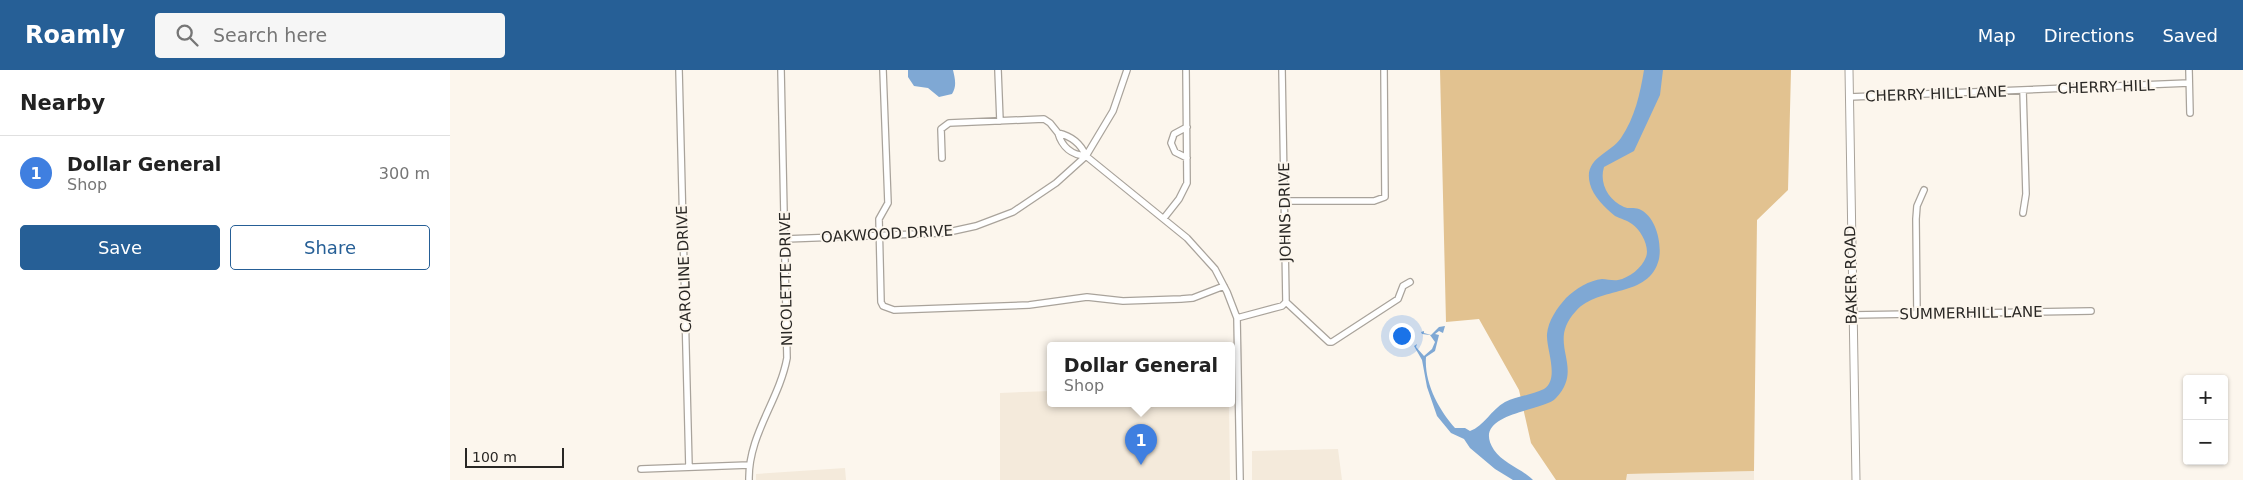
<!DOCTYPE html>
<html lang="en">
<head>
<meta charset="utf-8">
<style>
	:root { --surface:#fff; --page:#f6f6f6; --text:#222; --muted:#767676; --line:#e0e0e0; --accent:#265f96 }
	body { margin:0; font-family:"DejaVu Sans",sans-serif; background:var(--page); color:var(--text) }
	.controls { position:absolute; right:15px; bottom:15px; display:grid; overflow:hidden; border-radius:5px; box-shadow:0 1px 4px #0004 }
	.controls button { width:45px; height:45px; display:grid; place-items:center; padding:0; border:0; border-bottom:1px solid var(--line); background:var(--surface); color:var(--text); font:25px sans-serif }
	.scale { position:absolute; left:15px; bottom:12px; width:99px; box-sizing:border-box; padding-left:5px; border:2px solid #292724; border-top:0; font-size:14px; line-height:18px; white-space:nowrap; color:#292724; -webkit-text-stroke:4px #fcf6ed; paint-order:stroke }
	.you { position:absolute; left:951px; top:265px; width:18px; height:18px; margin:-12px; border:4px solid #fff; border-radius:50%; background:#1a73e8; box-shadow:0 0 0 8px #1a73e833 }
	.badge { display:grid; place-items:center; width:32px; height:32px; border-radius:50%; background:var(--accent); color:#fff; font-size:16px; font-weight:700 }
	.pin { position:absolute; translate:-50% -41px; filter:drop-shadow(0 1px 2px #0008) }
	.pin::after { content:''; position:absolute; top:26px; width:18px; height:15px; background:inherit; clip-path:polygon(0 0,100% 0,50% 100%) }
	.popup { position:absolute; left:597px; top:272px; width:188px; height:65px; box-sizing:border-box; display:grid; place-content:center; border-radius:5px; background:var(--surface); filter:drop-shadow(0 1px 4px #0005); font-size:16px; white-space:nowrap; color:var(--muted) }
	.popup b { font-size:19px; color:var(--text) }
	.popup::after { content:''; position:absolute; left:50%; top:100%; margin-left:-10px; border:10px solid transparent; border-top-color:var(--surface) }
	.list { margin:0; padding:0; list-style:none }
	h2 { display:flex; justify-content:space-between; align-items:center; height:65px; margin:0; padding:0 20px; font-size:21px }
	h2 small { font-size:16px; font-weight:400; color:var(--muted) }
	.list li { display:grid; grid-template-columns:32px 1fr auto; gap:15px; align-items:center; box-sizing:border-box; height:75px; padding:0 20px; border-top:1px solid var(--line) }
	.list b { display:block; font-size:19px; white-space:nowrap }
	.list p { margin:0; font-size:16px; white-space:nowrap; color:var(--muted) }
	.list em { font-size:16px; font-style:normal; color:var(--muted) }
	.actions { display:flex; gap:10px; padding:15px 20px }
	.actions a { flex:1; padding:11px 0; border:1px solid var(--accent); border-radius:5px; text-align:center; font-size:18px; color:var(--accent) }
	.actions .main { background:var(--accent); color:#fff }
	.icon { flex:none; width:28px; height:28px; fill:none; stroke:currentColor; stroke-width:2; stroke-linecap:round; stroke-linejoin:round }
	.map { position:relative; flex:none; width:1793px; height:410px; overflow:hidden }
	header { display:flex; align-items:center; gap:30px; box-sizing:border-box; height:70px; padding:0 25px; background:var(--accent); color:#fff }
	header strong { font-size:24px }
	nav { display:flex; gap:28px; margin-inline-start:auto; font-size:18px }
	.search { width:350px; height:45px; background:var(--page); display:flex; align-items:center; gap:12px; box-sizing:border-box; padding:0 18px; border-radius:5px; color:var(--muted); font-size:19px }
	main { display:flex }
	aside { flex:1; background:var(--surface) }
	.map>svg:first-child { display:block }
	.built { fill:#f4eadb }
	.green { fill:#e2c290 }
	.water { fill:#7fa8d4 }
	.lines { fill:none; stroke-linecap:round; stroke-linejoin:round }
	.minor-casing { stroke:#a9a39b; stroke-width:8 }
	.tertiary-casing { stroke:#a9a39b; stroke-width:9 }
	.minor { stroke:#fff; stroke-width:5.5 }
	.tertiary { stroke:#fff; stroke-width:7 }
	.labels { text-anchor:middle; stroke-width:4; stroke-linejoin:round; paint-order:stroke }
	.street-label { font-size:15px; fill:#292724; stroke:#fcf6ed }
</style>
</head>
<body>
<header>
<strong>Roamly</strong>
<div class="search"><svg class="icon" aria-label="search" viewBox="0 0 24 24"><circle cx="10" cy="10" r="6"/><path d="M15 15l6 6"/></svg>Search here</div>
<nav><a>Map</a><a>Directions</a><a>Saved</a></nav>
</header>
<main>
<aside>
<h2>Nearby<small></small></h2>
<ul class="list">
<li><span class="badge" style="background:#3f7fe0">1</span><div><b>Dollar General</b><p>Shop</p></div><em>300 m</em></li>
</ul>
<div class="actions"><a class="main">Save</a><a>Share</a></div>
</aside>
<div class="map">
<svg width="1793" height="410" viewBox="0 0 1793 410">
	<rect width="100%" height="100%" fill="#fcf6ed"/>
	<!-- built -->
	<path class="built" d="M601 321V334H779L780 410H550V323Z
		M888 379 892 410H802V381Z
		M395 398 396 410H306V404Z
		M1304 401V410H1176V404Z"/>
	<!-- green -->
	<path class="green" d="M990 0H1341L1338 120 1307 150 1304 401 1177 404 1176 410H1106L1081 373 1069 320 1029 249 996 252Z"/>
	<!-- water -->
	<path class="water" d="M458 0H503C505 9 507 16 502 24L489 27 478 18 464 16 458 7Z
		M1194 0H1213L1210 25 1184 81 1154 97C1149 113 1158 130 1174 137 1178 139 1184 137 1189 139 1206 146 1212 173 1209 189 1199 229 1149 215 1126 241 1095 274 1136 296 1106 328 1094 342 1019 342 1044 380 1053 393 1072 399 1083 410H1063L1045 399 1020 378 1014 369 1001 363 987 346 977 317 972 290 964 276 967 274 966 277 974 286 982 279 985 272 980 265 972 264 971 262 974 261V263L981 265 989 257 995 256 993 263 989 261 985 264 989 265 985 281 976 287C974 313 989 340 1005 358H1015L1020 361C1034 356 1041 340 1055 332 1067 326 1082 325 1094 319 1110 309 1096 279 1097 264 1098 251 1107 238 1116 228 1125 219 1140 210 1152 209 1157 209 1163 211 1168 210 1179 208 1192 198 1196 187 1200 177 1191 160 1182 154 1177 150 1171 149 1165 146 1155 138 1143 126 1140 114 1133 88 1160 84 1171 68 1185 47 1190 24 1194 0Z"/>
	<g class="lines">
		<defs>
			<path id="minor" d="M229 0 239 397
				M433 0 438 133 429 149 431 232 433 236 444 240 579 235 637 227 673 231 731 229 743 228 774 216
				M548 0 550 51
				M1739 0 1740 43
				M1573 20 1576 124 1573 143
				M1399 27 1739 13
				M737 57 724 64 721 73 725 82 737 88
				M636 86C622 85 612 77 608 63 621 66 631 74 636 86L737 168 765 199 777 222 787 248 790 410
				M492 88 491 59 499 53 594 49 600 53 608 63
				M834 131H924L935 127 934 0
				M714 148 729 129 737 113 736 0
				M335 169 494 163 526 156 563 142 606 113 636 86 663 41 677 0
				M836 232 879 272H882L948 229 953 216 960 212
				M1467 244 1466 149 1467 136 1474 120
				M1402 245 1641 241
				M787 248 832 236 836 232 832 0
				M191 399 299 395
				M299 410C298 365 329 331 337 288L331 0"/>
			<path id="tertiary" d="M1399 0 1406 410"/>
		</defs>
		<!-- minor casing -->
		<use href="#minor" class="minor-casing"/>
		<!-- tertiary casing -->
		<use href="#tertiary" class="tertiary-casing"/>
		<!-- minor -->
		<use href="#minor" class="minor"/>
		<!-- tertiary -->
		<use href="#tertiary" class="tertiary"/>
	</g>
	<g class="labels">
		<!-- street labels -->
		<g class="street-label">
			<text transform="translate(1656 17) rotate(-2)" y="5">CHERRY HILL</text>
			<text transform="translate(1486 24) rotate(-2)" y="5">CHERRY HILL LANE</text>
			<text transform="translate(835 142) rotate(-91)" y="5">JOHNS DRIVE</text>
			<text transform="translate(437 164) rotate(-3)" y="5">OAKWOOD DRIVE</text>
			<text transform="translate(234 199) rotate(-92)" y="5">CAROLINE DRIVE</text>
			<text transform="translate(1401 205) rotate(-91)" y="5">BAKER ROAD</text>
			<text transform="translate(336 209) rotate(-91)" y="5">NICOLETTE DRIVE</text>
			<text transform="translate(1521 243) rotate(-1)" y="5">SUMMERHILL LANE</text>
		</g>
	</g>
</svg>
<div class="controls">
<button>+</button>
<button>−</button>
</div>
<div class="scale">100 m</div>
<div class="you"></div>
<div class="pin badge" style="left:691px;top:395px;background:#3f7fe0">1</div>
<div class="popup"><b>Dollar General</b>Shop</div>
</div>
</main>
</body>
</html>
